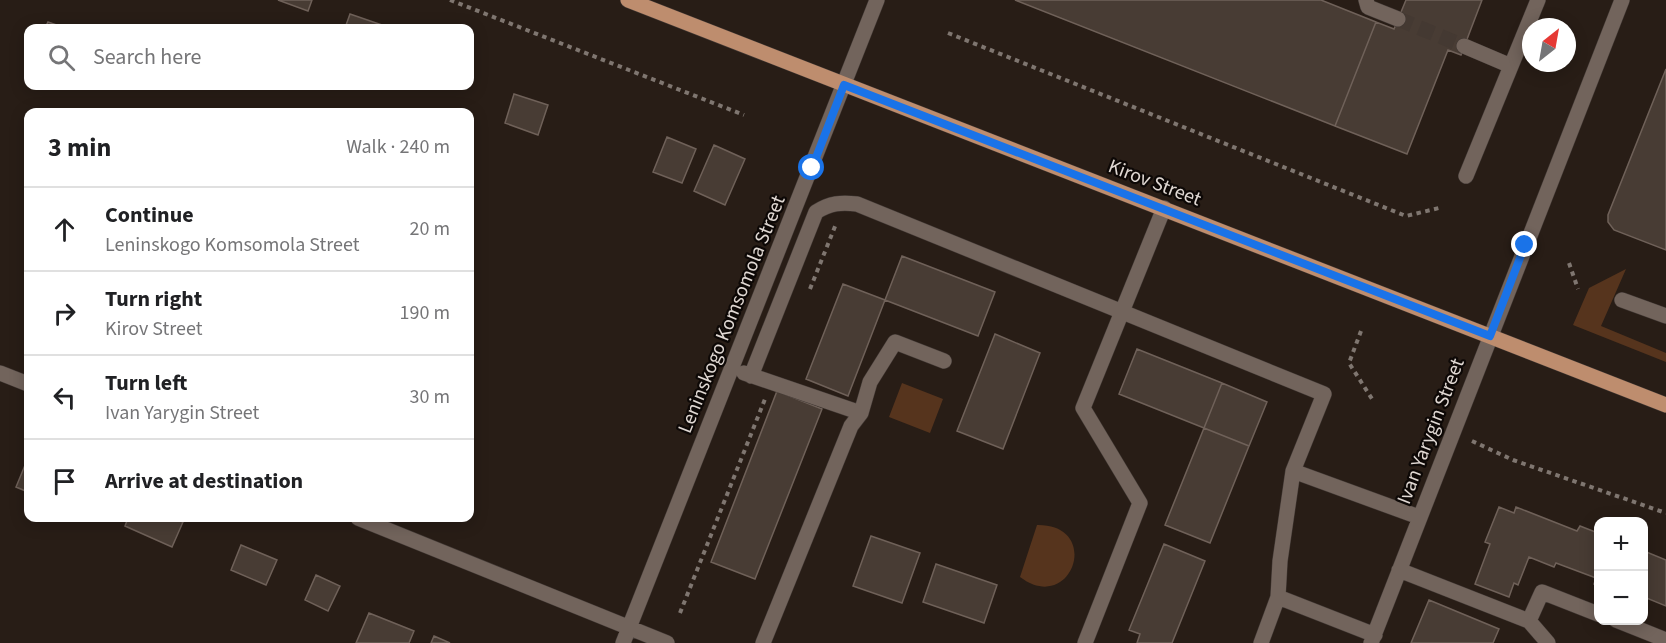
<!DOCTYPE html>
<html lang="en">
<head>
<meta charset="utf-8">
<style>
	:root { --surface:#fff; --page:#f6f6f6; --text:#202124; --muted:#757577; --line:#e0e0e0 }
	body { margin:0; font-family:"Source Sans 3",sans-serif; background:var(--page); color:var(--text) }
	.controls { position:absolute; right:18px; bottom:18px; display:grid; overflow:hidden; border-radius:12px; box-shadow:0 3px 15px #0003 }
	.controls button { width:54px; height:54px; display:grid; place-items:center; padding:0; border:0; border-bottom:2px solid var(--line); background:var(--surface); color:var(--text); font:30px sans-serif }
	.compass { position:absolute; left:1522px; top:18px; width:54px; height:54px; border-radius:50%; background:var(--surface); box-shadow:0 3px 15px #0003; rotate:31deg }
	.stop { position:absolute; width:18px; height:18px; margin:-14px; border:4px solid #1a73e8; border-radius:50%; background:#fff }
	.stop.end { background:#1a73e8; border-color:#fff; box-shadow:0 2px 6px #0008 }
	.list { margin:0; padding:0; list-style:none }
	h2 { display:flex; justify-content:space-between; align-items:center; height:78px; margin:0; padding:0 24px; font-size:26px }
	h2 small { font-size:20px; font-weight:400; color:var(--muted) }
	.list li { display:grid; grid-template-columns:39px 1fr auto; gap:18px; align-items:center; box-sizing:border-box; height:84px; padding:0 24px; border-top:2px solid var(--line) }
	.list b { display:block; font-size:22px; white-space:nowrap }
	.list p { margin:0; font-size:20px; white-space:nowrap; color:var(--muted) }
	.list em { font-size:20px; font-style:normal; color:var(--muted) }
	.icon { flex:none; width:33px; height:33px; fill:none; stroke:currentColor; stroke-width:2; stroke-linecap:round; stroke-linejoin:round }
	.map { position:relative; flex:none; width:1666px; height:643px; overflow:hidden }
	.search { position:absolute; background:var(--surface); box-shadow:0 3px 15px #0003; left:24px; top:24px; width:450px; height:66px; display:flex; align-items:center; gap:15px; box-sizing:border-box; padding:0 21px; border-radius:12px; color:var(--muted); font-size:22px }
	.panel { position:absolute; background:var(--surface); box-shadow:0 3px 15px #0003; left:24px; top:108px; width:450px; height:414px; border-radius:12px }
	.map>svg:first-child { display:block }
	.green { fill:#56341d }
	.building { fill:#483c34; stroke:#6f6159; stroke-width:1.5 }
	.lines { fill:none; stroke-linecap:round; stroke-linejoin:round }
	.minor-tunnel { stroke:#443932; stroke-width:15; stroke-dasharray:15 8; stroke-linecap:butt }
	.minor-casing { stroke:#423935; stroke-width:16 }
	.major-casing { stroke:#423935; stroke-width:16 }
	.path { stroke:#7f7670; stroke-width:4; stroke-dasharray:4.5 4.5; stroke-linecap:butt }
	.minor { stroke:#72645c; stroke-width:15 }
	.major { stroke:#be8d6e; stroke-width:15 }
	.route { stroke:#1a73e8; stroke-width:8 }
	.labels { text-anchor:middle; stroke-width:4.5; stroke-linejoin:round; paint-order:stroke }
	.street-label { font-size:20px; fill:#e0d8d3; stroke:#0d0806 }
</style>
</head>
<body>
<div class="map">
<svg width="1666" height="643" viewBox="0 0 1666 643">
	<rect width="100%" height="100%" fill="#281d16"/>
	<!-- green -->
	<path class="green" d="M1626 269 1601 326 1666 353V362L1573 325 1589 288Z
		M902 383 943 399 930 433 889 417Z
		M1037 525C1103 524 1072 616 1020 577Z"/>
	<!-- building -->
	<path class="building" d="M278 0H312L308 11Z
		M1015 0H1321L1376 22 1335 126Z
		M1406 0H1482L1461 55 1448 50 1407 154 1335 126 1376 22 1394 29Z
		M350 14 382 25 381 28H345Z
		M48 22 65 28H45Z
		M1666 69V250L1614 230 1608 222V215Z
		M514 94 548 105 538 135 505 123Z
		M667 137 696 149 682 183 653 172Z
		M714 145 745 159 725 205 694 191Z
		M902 256 995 292 978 336 885 300Z
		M843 284 885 300 848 396 806 379Z
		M995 334 1040 353 1003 449 957 431Z
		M1137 349 1222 383 1204 428 1119 394Z
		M1222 383 1267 402 1249 446 1204 428Z
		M777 391 822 409 755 579 711 562Z
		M1204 428 1249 446 1210 543 1165 525Z
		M28 458V492L16 487Z
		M1499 507 1514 513 1516 507 1577 531 1580 526 1598 533V586L1594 584 1596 578 1556 563 1554 567 1529 557 1518 585 1514 583 1509 597 1475 584 1490 544 1485 542Z
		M128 518H173L183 522 172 547 125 526Z
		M871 536 920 553 902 603 853 586Z
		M1164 544 1205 561 1172 643H1137L1140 634 1129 630Z
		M241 545 277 560 266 585 231 570Z
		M1644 551 1666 560V606L1644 597Z
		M936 564 997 585 984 623 923 602Z
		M316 575 340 586 328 611 305 600Z
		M1429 600 1499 629 1493 643H1411Z
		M369 613 414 631 409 643H356Z
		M434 636 450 643H431Z"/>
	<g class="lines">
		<!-- minor-tunnel -->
		<path class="minor-tunnel" d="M1398 19 1464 46"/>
		<defs>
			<path id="minor" d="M1366 0 1368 7 1398 19
				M1464 46 1511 66
				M1466 176 1538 0
				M1622 300 1666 316
				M0 373 28 384
				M744 373 861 413
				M751 376 816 212C830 203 841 202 857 204L1324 394 1293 471 1280 561 1278 597 1261 643
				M1293 471 1419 517
				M358 518 667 643
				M1399 570 1529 621 1542 592 1598 614
				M1278 597 1375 635
				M1616 620 1666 640
				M1529 621 1548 643
				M623 643 877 0
				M763 643 851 426 861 413 870 382 895 342 944 361
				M1085 643 1140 503 1083 408 1164 208
				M1371 643 1622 0"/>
			<path id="major" d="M628 0 1666 405"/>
		</defs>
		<!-- minor casing -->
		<use href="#minor" class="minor-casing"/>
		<!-- major casing -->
		<use href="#major" class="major-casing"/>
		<!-- path -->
		<path class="path" d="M450 0 744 115
			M948 33 1406 216 1439 208
			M1569 263 1578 289
			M810 289 836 224
			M1361 331 1349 363 1374 402
			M1472 441 1513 460 1666 513
			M680 613 765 399"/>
		<!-- minor -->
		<use href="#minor" class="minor"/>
		<!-- major -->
		<use href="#major" class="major"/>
	</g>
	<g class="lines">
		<!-- route -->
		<path class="route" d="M812 168 844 85 1490 336 1525 245"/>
	</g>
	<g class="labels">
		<!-- street labels -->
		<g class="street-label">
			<text transform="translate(1155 182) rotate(21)" y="7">Kirov Street</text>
			<text transform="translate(731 314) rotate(-68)" y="7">Leninskogo Komsomola Street</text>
			<text transform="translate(1430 431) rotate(-69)" y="7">Ivan Yarygin Street</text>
		</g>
	</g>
</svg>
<div class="controls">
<button>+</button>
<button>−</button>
</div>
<svg class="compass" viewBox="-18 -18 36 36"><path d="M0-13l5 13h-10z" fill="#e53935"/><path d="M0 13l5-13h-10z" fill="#757577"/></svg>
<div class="stop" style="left:812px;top:168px"></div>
<div class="stop end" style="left:1525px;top:245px"></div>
<div class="search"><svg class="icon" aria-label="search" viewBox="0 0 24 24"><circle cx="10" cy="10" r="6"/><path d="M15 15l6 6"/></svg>Search here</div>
<section class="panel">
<h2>3 min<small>Walk · 240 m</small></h2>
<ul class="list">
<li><svg class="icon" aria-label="ahead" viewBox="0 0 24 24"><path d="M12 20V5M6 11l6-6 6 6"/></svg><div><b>Continue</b><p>Leninskogo Komsomola Street</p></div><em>20 m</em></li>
<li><svg class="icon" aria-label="right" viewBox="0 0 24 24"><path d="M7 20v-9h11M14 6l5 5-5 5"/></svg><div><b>Turn right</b><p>Kirov Street</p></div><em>190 m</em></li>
<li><svg class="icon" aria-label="left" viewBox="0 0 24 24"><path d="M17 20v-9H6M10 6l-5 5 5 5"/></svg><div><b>Turn left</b><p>Ivan Yarygin Street</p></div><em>30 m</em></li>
<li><svg class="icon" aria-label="arrive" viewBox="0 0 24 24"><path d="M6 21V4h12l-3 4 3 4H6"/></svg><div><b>Arrive at destination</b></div></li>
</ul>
</section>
</div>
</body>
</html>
